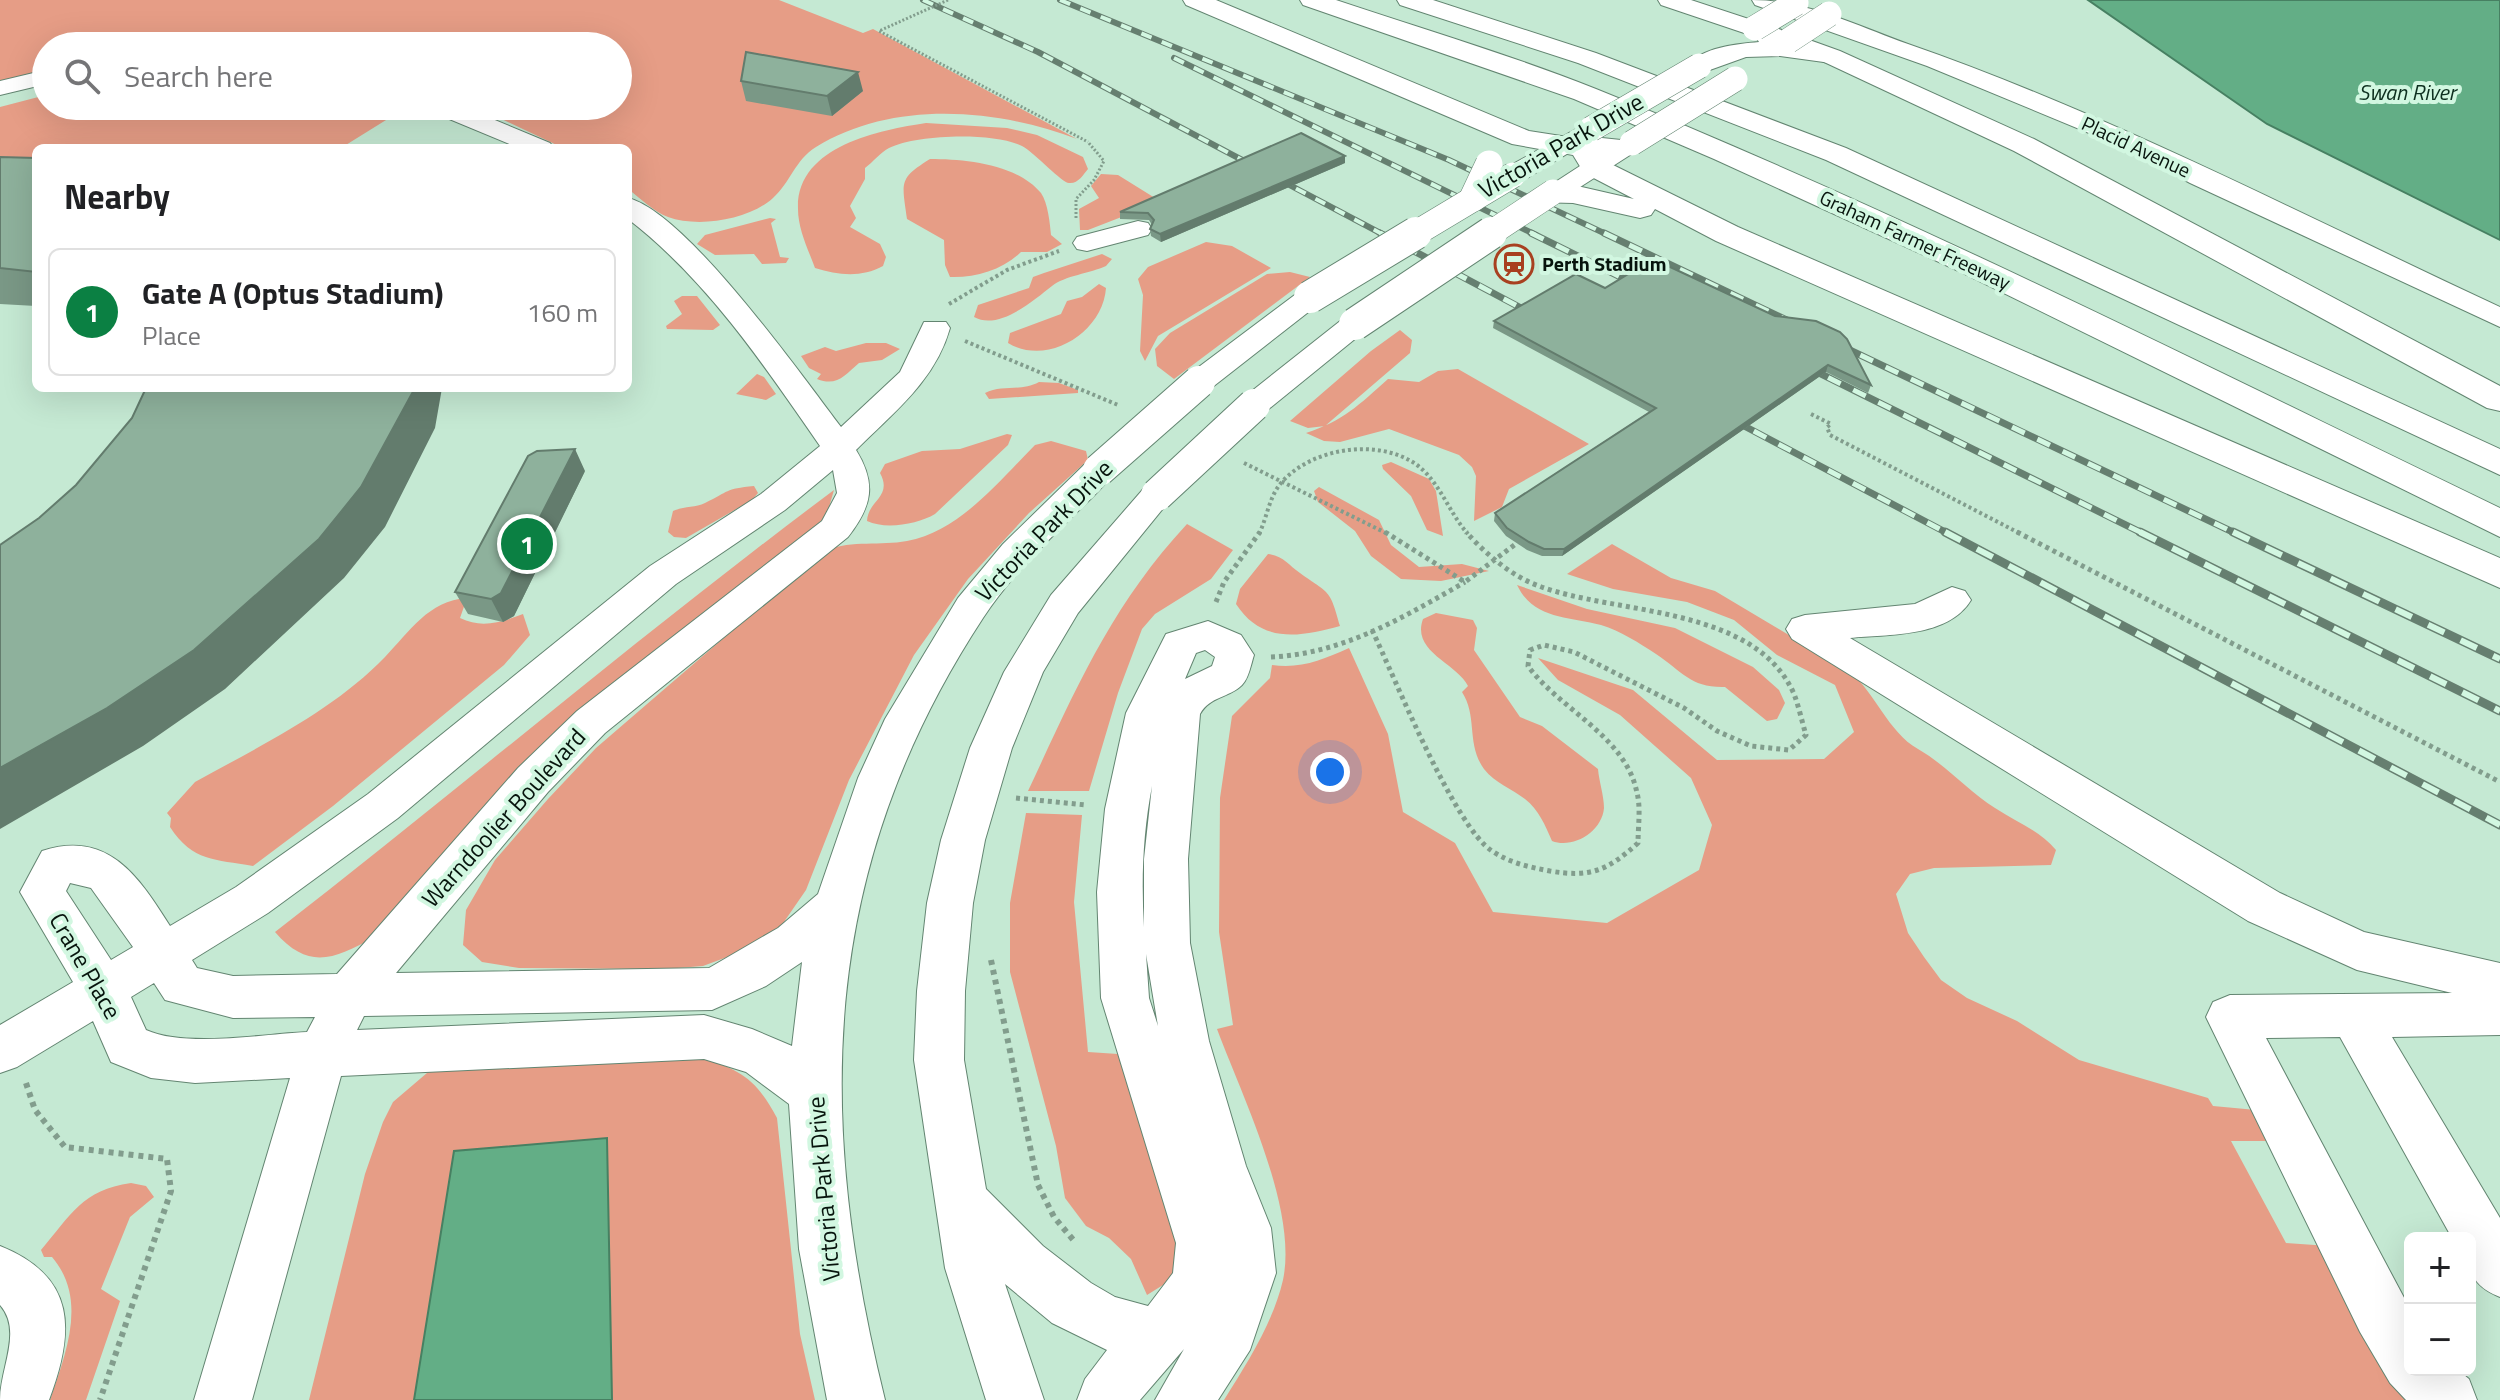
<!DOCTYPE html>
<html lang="en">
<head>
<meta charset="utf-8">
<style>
	:root { --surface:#fff; --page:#f2f2f2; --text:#202124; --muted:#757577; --line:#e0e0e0; --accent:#0b8043 }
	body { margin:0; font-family:"Titillium Web",sans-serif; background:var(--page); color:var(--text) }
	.controls { position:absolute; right:24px; bottom:24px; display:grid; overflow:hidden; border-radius:12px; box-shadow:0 8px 32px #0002 }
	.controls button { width:72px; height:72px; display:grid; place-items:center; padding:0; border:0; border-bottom:2px solid var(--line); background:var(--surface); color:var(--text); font:40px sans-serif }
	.you { position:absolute; left:1330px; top:772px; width:28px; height:28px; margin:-20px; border:6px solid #fff; border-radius:50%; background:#1a73e8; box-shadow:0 0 0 12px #1a73e833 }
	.badge { display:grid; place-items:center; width:52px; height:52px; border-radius:50%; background:var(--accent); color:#fff; font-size:26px; font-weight:700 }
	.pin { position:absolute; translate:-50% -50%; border:4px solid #fff; box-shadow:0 2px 8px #0006 }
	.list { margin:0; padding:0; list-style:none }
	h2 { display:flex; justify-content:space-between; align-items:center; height:104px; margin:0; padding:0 32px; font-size:34px }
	h2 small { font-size:26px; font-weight:400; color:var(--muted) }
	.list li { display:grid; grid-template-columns:52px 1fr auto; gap:24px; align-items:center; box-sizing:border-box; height:128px; margin:0 16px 16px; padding:0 16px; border:2px solid var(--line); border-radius:12px }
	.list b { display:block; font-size:30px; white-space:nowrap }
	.list p { margin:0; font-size:26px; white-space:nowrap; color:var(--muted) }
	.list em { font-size:26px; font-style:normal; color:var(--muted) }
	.icon { flex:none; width:44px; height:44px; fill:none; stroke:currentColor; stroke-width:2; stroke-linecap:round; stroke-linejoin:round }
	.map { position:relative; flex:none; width:2500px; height:1400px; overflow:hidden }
	.search { position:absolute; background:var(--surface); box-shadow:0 8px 32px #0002; left:32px; top:32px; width:600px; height:88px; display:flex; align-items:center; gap:20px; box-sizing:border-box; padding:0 28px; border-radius:44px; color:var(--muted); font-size:30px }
	.panel { position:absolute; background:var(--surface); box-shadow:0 8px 32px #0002; left:32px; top:144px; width:600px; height:248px; border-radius:12px }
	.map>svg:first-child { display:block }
	.green { fill:#e69d86 }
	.water { fill:#63ae86; stroke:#478062; stroke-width:2 }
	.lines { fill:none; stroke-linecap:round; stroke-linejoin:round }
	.minor-casing { stroke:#638571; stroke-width:2 }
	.highway-casing { stroke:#638571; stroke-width:2 }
	.path-far3 { stroke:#829d8d; stroke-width:3; stroke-dasharray:2 2; stroke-linecap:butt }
	.path-far2 { stroke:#829d8d; stroke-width:4; stroke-dasharray:3 3; stroke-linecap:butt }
	.path-far1 { stroke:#829d8d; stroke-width:5; stroke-dasharray:4 4; stroke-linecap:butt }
	.path { stroke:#829d8d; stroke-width:6; stroke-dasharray:5 5; stroke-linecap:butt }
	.minor { fill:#fff; fill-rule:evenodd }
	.highway { fill:#fff; fill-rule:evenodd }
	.rail-far2-casing { stroke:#667f70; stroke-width:6 }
	.rail-far1-casing { stroke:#667f70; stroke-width:7 }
	.rail-casing { stroke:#667f70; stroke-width:9 }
	.rail-far2 { stroke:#d2f7e1; stroke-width:4; stroke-dasharray:11; stroke-linecap:butt }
	.rail-far1 { stroke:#d2f7e1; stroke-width:5; stroke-dasharray:14; stroke-linecap:butt }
	.rail { stroke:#d2f7e1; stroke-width:6; stroke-dasharray:18; stroke-linecap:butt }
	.minor-bridge-far1-casing { stroke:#638571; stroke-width:26; stroke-linecap:butt }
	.minor-bridge-casing { stroke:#638571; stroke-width:34; stroke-linecap:butt }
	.highway-bridge-casing { stroke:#638571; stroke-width:28; stroke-linecap:butt }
	.path-bridge { stroke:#829d8d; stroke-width:3; stroke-dasharray:2 2; stroke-linecap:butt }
	.minor-bridge-far1 { stroke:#fff; stroke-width:25 }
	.minor-bridge { stroke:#fff; stroke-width:32 }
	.highway-bridge { stroke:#fff; stroke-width:27 }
	.wall { fill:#7a9886 }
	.shaded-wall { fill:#637c6d }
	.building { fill:#8eb19c; stroke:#637c6d; stroke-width:2 }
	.labels { text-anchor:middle; stroke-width:8; stroke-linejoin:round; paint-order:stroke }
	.far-street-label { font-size:20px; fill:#07140d; stroke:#d2f7e1 }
	.far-poi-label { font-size:20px; font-weight:bold; fill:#07140d; stroke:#d2f7e1; text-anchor:start }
	.far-water-label { font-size:22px; font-style:italic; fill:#0e3020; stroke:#d2f7e1 }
	.street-label { font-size:24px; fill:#07140d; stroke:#d2f7e1 }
</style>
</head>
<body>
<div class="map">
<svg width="2500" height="1400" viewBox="0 0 2500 1400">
	<rect width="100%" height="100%" fill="#c5e9d3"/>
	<!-- green -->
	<path class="green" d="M0 0H779L863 33 873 29 1077 139C996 108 892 100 816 147 795 160 790 183 773 198 749 220 698 228 668 217 654 212 640 198 628 189V148H563L474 106H618V46H46V73L0 84Z
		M46 95V106L407 107 341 148H36V171L0 174V107Z
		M926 123 1007 128 1037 135 1083 157 1088 169C1083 175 1078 184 1069 183 1062 183 1035 153 1022 146 995 132 917 134 889 148 881 152 873 162 865 168V179L850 206 856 218 850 227 880 244 886 257 883 266C861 278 838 275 815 268 808 249 798 229 798 209 796 146 880 130 926 123Z
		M930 159C965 159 1017 164 1041 193 1048 203 1050 224 1051 235L1062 244 1047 252H1021C1003 270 975 278 950 277L945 265 944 240 907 219C902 182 898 179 930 159Z
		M1101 174 1118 175 1155 198V204L1088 230H1080L1079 209 1099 198 1091 186Z
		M770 218 776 219 771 223 780 257 789 258 786 263 762 264 754 254 715 255 697 244 705 235Z
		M1206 242 1232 246 1271 268 1158 336 1145 361 1140 351 1143 295 1138 279 1148 267Z
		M1102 254 1112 259 1106 266C1091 273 1064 276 1052 286 1034 300 999 331 974 317L978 305 1029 288 1033 277 1044 273Z
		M1290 272 1310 277 1174 379 1157 366 1155 349 1170 333 1267 274Z
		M1099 284 1106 288C1103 332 1048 367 1008 343L1010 333 1061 314 1067 301 1082 297Z
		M682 296H697L720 325 713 330 667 329 666 326 682 314 674 301Z
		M1400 330 1412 340 1410 353 1325 426 1308 428 1290 421 1371 351Z
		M866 343H886L900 349 882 360 859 363C845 375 837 387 817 379L821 374 809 368 801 356 825 347 836 351Z
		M1458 369 1589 444 1509 489 1502 507 1474 521 1476 476 1472 467 1459 455 1389 429 1340 442 1324 441 1306 433C1343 421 1359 405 1388 379L1419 382 1438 371Z
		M757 374 764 377 776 394 766 400 736 394Z
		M1039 382 1059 383 1078 390V393L989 399 985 393C1002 384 1021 392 1039 382Z
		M1007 434 1012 435 1008 445 935 514C918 524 886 530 867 521 868 500 893 497 880 473L885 464 922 451 960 449Z
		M1051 441 1086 451 1088 460 1029 513 968 579 914 655 849 780 806 890 777 932 754 947 703 966 665 969 519 968 482 962 463 945 466 910 495 860 548 799 596 748 826 550C853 540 880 546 907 541 960 531 998 482 1035 445Z
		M1391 462 1429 479 1436 491 1443 536 1427 530 1411 496 1383 469 1382 465Z
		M754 486 758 493 752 500 686 538 674 537 668 532 673 511C684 506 695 508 705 503 730 491 724 489 754 486Z
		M1319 487 1379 520 1391 545 1419 567 1462 564 1489 571 1441 581 1401 579 1371 556 1355 531 1318 502 1314 491Z
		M834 490 827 514 812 532 375 937C334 959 309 971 275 932 463 786 644 632 834 490Z
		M1187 524 1233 550 1211 579 1155 614 1142 629 1118 693 1089 791H1028C1075 691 1110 607 1187 524Z
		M1612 544 1671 578 1715 591 1849 671C1875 692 1888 732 1918 749 1946 765 1968 791 1995 808 2016 822 2039 830 2056 850L2051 865 1934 868 1910 874 1896 894 1908 933 1924 957 1941 980 1967 998 2017 1021 2079 1060 2208 1098 2213 1106 2256 1110 2274 1141H2231L2286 1243 2329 1246 2366 1325 2433 1400H1224C1247 1363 1273 1323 1283 1280 1298 1209 1242 1096 1217 1029L1233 1025 1219 932 1220 798 1232 716 1270 678 1272 665C1301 669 1322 660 1349 648L1388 734 1403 812 1455 843 1493 912 1607 923 1699 870 1712 825 1691 778 1620 715 1558 680 1538 658 1633 690 1717 760 1824 759 1854 732 1835 685 1777 655 1734 620 1687 602 1613 589 1567 574Z
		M1268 554C1284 556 1288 565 1300 573 1329 594 1330 588 1340 626 1300 637 1262 644 1236 604L1240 589Z
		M1517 585 1587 609 1675 628 1753 667 1779 690 1785 703 1777 719 1767 721 1725 687C1691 688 1683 672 1656 654 1639 643 1621 631 1601 625 1568 616 1534 620 1517 585Z
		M467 598 460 618C482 629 502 622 523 614L530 635 504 665 333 806 253 866C215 859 193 862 170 827L171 818 167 813 195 782C260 746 333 711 385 657 410 631 428 601 467 598Z
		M1436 613 1473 620 1477 628 1474 650 1520 717 1542 726 1598 769C1599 781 1604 796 1604 808 1602 832 1573 849 1552 841 1545 825 1539 810 1525 799 1512 789 1495 783 1484 769 1466 744 1478 717 1462 692L1468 686C1457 663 1411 652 1423 619Z
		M1026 813 1082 815 1074 902 1088 1052 1118 1054 1133 1063 1184 1259 1171 1280 1147 1295 1131 1259 1109 1238 1086 1226 1065 1198 1056 1146 1010 972V903Z
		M697 1056C740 1070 755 1077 777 1118L800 1334 815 1400H309L365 1174 383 1122 393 1102 434 1067Z
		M131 1183 146 1186 154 1197 130 1217 101 1289 120 1301 86 1400H50C66 1353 88 1299 52 1257H44L41 1250C71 1215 82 1190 131 1183Z"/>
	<!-- water -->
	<path class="water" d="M2088 0H2500V240L2267 124Z
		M607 1138 612 1400H414L454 1151Z"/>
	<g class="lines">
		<defs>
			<path id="minor" d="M1658 0H1691L1773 27 1782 43 1831 49 1843 56 1831 63 1780 56 1746 57 1707 71H1691L1687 66C1702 47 1737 44 1759 42L1756 37 1661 5Z
				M1752 0C1806 0 1858 26 1908 44 2112 115 2304 216 2500 307V327L2190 183 2130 150 1927 66 1755 5Z
				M46 70V84L0 95V81Z
				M427 106H461L550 143 554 148H519L430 111Z
				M1591 121 1604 129 1600 134 1522 181H1504L1500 175 1504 169Z
				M1632 135 1645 143 1641 148 1563 198H1543L1540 192 1623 138Z
				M628 198C686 212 802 376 841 427L900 372 924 322H946L950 328C935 381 894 412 856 450 877 484 872 506 848 537L605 733 548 792 396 973 709 968 778 928 818 894 858 778 885 719 958 598 1003 544 1087 462 1099 459 1111 462 1116 470C1104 488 1086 503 1071 518 1039 549 1007 581 983 618 818 870 815 1116 885 1400H827L799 1249 789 1104 746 1072 704 1059 341 1076 252 1400H194L290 1078 195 1083 151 1078 111 1062 93 1021 17 1067 0 1073V1025L73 982 20 892 42 851C108 829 139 877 170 926L236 887 368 794 650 566 761 494 820 446C765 366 706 279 628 219ZM833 470 837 493 822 521 577 711 518 768 337 974 233 976 197 968 192 960 268 913 398 818 676 584 785 510ZM70 883 91 888 133 947 111 960 66 891ZM802 962 792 1046 752 1029 704 1015 357 1030 364 1016 712 1010 766 986ZM154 983 165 1000 233 1018 315 1017 307 1032C263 1034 186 1048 146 1030L131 997Z
				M1138 221 1148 223 1152 229 1148 235 1087 251 1077 249 1073 243 1077 237Z
				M1310 288 1320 291 1325 297 1320 303 1210 389H1188L1183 382 1188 375 1300 291Z
				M1355 315 1366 318 1370 324 1366 330 1265 412 1254 415 1243 412 1238 405 1243 398 1344 318Z
				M1157 484 1169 487 1174 495 1078 613 1043 672 1012 748 985 840 973 903 965 991 964 1060 986 1189 1043 1246 1091 1283 1115 1297 1148 1306 1173 1273 1176 1243 1101 998 1097 892 1105 809 1126 713 1166 634 1208 621 1241 635 1254 655C1251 664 1249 678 1242 685 1229 698 1210 696 1200 714L1188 859 1190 943 1209 1041 1246 1166 1271 1228 1276 1273 1250 1350 1218 1400H1155L1184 1349 1140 1400H1077L1085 1379 1107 1350 1052 1323 1005 1284 1044 1400H986L945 1268 914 1060 917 991 927 903 941 840 970 748 1004 672 1051 595 1145 487ZM1205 650 1215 657 1212 666 1185 679 1196 653ZM1152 786 1144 859V927C1141 880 1143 832 1152 786ZM1146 954 1158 1026 1149 998Z
				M1952 587 1965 591 1971 600C1948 638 1888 634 1850 638L2280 893 2364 932 2500 963V1035L2392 1037 2500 1218V1297C2468 1284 2470 1270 2470 1238H2452L2340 1037 2266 1038 2410 1309V1370H2458L2469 1379 2477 1400H2406L2390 1383 2360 1332 2206 1017 2213 1002 2230 995 2452 993 2357 970 2248 921 1792 639 1786 629 1792 619 1805 615 1915 604Z
				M0 1246C77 1277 75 1331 49 1400H0C0 1368 23 1331 0 1305Z"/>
			<path id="highway" d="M1183 0H1216L1529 131 1574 138 1581 123H1601L1605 129 1602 138 1621 140 1625 146 1621 152 1602 155 1605 161 1738 227 2500 558V588L1716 241 1655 209 1651 215 1640 218 1573 203 1536 202 1532 196 1536 190 1573 185 1634 199 1584 173 1573 155 1512 144 1186 5Z
				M1300 0H1336C1422 29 1511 55 1596 89 1904 213 2201 364 2500 508V537L1965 274 1714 159 1574 99 1303 5Z
				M1397 0H1433L1596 53 1846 148 2500 449V475L1826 160 1578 63 1400 5Z
				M1765 24 1840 51 2034 139 2500 386V411L2487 408 2014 151 1822 61 1756 37 1752 32 1756 27Z"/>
		</defs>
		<!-- minor casing -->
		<use href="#minor" class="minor-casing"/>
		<!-- highway casing -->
		<use href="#highway" class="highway-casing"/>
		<!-- path-far3 -->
		<path class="path-far3" d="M1076 218V199L1094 180 1104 161 1088 142"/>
		<!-- path-far2 -->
		<path class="path-far2" d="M949 304 1007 270 1059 251
			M965 341 1118 405
			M1811 414 1831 424 1827 427 1830 435 2021 534
			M1244 463 1388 534
			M1259 534C1267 518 1269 497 1281 483 1311 448 1378 437 1417 465 1440 482 1449 513 1468 534"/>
		<!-- path-far1 -->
		<path class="path-far1" d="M1385 532 1465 582 1521 540
			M2017 532 2500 782
			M1216 602 1224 582 1260 532
			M1372 630C1395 678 1454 826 1492 851 1510 863 1529 867 1550 871 1591 878 1608 870 1638 843 1638 827 1641 808 1637 793 1626 736 1560 710 1528 666L1530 650 1544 645 1574 652 1684 708 1717 731 1751 746 1789 750 1806 735C1802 722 1799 707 1794 694 1755 605 1616 615 1539 586 1511 576 1486 554 1466 532
			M1271 657C1343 654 1404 617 1465 582
			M1016 798 1086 805"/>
		<!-- path -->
		<path class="path" d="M991 960 1038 1185 1054 1217 1075 1242
			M26 1083 35 1110 65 1147 167 1159 171 1191 100 1400"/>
		<!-- minor -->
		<use href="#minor" class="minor"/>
		<!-- highway -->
		<use href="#highway" class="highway"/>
		<defs>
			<path id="rail-far2" d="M923 0 1038 52 1384 235
				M1060 0 1449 160 1608 235
				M1174 58 1536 235"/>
			<path id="rail-far1" d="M1380 233 1538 317
				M1531 233 1641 287
				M1604 233 1799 326
				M1835 343 2237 534
				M1803 365 2144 534
				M1729 418 1949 534"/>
			<path id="rail" d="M1945 532 2500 825
				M2140 532 2500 711
				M2233 532 2500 659"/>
		</defs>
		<!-- rail-far2 casing -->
		<use href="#rail-far2" class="rail-far2-casing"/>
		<!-- rail-far1 casing -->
		<use href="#rail-far1" class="rail-far1-casing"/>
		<!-- rail casing -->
		<use href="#rail" class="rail-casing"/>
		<!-- rail-far2 -->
		<use href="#rail-far2" class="rail-far2"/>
		<!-- rail-far1 -->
		<use href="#rail-far1" class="rail-far1"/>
		<!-- rail -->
		<use href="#rail" class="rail"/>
		<defs>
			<path id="minor-bridge-far1" d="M1755 28 1796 3
				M1788 41 1829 14
				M1591 129 1699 66
				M1632 143 1735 79
				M1413 235 1513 175
				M1488 235 1553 192"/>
			<path id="minor-bridge" d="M1310 297 1416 233
				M1355 324 1491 233
				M1099 470 1199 382
				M1157 495 1254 405"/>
			<path id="highway-bridge" d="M1473 198 1489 164"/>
		</defs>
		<!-- minor-bridge-far1 casing -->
		<use href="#minor-bridge-far1" class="minor-bridge-far1-casing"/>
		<!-- minor-bridge casing -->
		<use href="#minor-bridge" class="minor-bridge-casing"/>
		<!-- highway-bridge casing -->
		<use href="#highway-bridge" class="highway-bridge-casing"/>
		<!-- path-bridge -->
		<path class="path-bridge" d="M948 0 879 31 1088 142"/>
		<!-- minor-bridge-far1 -->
		<use href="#minor-bridge-far1" class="minor-bridge-far1"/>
		<!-- minor-bridge -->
		<use href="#minor-bridge" class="minor-bridge"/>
		<!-- highway-bridge -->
		<use href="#highway-bridge" class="highway-bridge"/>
	</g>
	<!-- wall -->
	<path class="wall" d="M741 81 863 91 832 116 746 101Z
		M0 157 36 158V306L0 304Z
		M1345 163 1161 242 1151 236 1150 229 1152 225 1149 220 1120 219V212Z
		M1653 259 1871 385 1868 393 1826 372 1562 556H1542L1527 550 1506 536 1494 521 1495 513 1649 412 1493 328 1494 321 1605 288Z
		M585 471 514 616 503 622 468 614 455 592Z"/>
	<!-- shaded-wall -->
	<path class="shaded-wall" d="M858 72 863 91 832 116 827 96Z
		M1345 156V163L1161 242 1160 234Z
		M1828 365 1826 372 1562 556 1564 549Z
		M415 388H442L435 428 385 527 344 578 225 689 143 746 0 829V768Z
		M575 449 585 471 514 616 503 622 491 599Z"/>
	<!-- building -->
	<path class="building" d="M746 52 858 72 827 96 741 81Z
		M1301 133 1345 156 1160 234 1150 229 1154 220 1148 213 1120 212Z
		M0 157 36 158V272L0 268Z
		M1653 259 1775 316 1816 321 1840 332 1847 339 1871 385 1828 365 1564 549H1544L1529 542 1507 528 1495 513 1656 408 1494 321 1576 274 1605 288Z
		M146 388H415L361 487 319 539 194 650 107 708 0 768V545L39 518 76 485 132 418Z
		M575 449 501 593 491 599 455 592 528 456 537 451Z"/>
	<!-- icons -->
	<defs>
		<symbol id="station-ring" viewBox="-11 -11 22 22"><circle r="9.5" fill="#d2f7e1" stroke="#a84020" stroke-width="1.5"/><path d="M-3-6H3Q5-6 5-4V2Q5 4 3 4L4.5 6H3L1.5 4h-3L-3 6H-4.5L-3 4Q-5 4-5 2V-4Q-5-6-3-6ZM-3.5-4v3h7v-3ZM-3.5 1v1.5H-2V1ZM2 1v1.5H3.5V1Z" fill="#a84020"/></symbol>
	</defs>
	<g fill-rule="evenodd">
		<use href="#station-ring" x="1492" y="242" width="44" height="44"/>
	</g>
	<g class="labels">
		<!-- far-street labels -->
		<g class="far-street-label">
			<text transform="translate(2136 147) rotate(25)" y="7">Placid Avenue</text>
			<text transform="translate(1915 240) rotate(25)" y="7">Graham Farmer Freeway</text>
		</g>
		<!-- far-poi labels -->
		<g class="far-poi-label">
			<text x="1542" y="271">Perth Stadium</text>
		</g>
		<!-- far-water labels -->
		<g class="far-water-label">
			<text x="2407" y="100">Swan River</text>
		</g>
		<!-- street labels -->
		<g class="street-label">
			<text transform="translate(1561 146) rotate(-30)" y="8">Victoria Park Drive</text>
			<text transform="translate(1044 531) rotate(-46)" y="8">Victoria Park Drive</text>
			<text transform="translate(504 818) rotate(-48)" y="8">Warndoolier Boulevard</text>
			<text transform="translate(85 966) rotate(60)" y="8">Crane Place</text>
			<text transform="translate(824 1189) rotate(-95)" y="8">Victoria Park Drive</text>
		</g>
	</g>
</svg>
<div class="controls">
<button>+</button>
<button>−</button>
</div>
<div class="you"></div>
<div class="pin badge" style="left:527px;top:544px">1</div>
<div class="search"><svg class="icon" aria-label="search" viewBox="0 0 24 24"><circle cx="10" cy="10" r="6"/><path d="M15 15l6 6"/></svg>Search here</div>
<section class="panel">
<h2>Nearby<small></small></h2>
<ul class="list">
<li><span class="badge">1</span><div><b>Gate A (Optus Stadium)</b><p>Place</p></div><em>160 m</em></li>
</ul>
</section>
</div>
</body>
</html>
